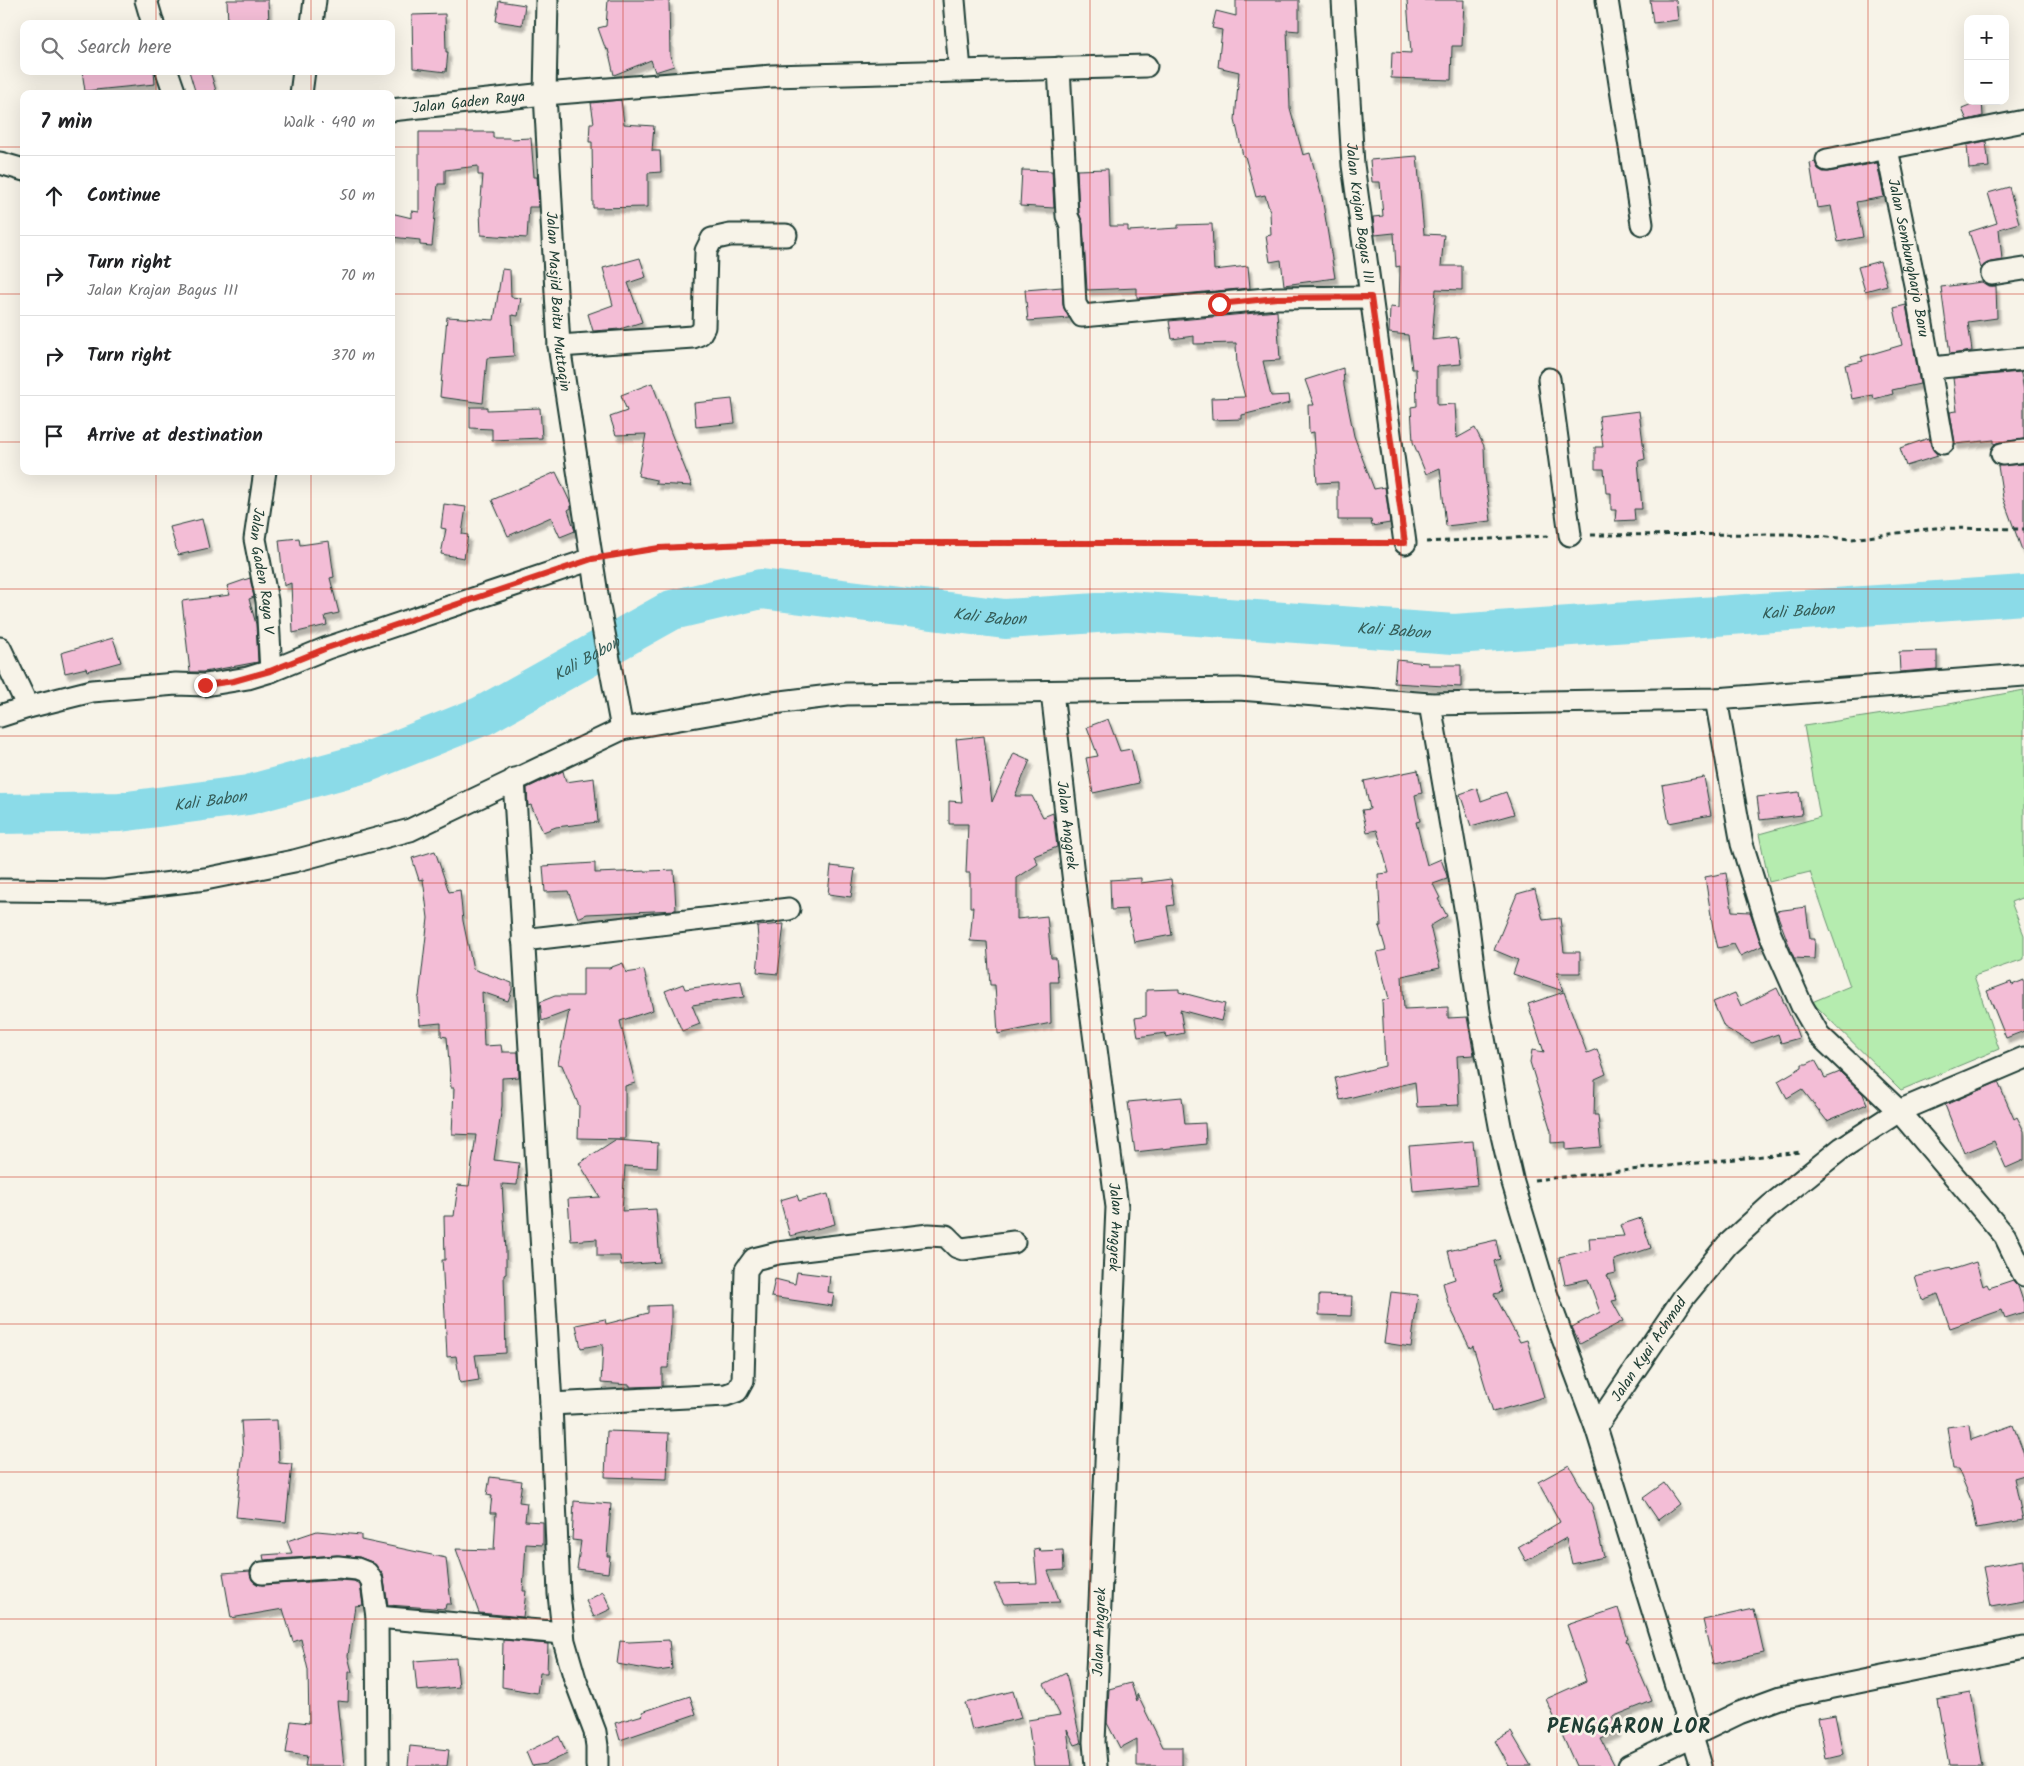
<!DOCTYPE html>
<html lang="en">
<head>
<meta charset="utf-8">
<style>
	:root { --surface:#fff; --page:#f2f2f2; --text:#202124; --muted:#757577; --line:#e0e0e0 }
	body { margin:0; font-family:Kalam,sans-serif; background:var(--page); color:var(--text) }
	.controls { position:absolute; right:15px; top:15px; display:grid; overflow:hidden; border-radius:10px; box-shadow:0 5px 20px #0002 }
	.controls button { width:45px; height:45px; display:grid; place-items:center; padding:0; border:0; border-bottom:1px solid var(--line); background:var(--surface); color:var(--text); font:25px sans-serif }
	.stop { position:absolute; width:15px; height:15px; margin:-11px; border:4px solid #d93025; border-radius:50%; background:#fff }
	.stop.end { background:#d93025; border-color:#fff; box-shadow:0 1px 5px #0008 }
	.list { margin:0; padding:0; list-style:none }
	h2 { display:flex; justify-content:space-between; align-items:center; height:65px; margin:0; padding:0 20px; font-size:21px }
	h2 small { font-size:16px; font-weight:400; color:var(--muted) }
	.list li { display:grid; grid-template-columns:32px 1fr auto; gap:15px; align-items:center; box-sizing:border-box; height:80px; padding:0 20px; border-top:1px solid var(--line) }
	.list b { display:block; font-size:19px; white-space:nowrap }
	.list p { margin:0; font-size:16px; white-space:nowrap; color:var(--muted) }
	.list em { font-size:16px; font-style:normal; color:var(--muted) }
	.icon { flex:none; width:28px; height:28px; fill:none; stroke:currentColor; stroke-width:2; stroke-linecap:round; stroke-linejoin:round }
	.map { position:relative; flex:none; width:2024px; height:1766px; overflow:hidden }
	.search { position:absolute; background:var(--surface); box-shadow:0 5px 20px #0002; left:20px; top:20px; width:375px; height:55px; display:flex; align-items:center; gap:12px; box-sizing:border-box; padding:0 18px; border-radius:10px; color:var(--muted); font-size:19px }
	.panel { position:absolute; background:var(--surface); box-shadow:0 5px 20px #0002; left:20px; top:90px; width:375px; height:385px; border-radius:10px }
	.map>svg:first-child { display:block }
	.green { fill:#b5ecaf; stroke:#6a9472 }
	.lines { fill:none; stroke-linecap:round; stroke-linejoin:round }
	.river { stroke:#8bdbe8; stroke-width:40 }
	.building { fill:#f3bdd6; stroke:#1f3d34; filter:url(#shadow) }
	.minor-casing { stroke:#1f3d34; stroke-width:25 }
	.path { stroke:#1f3d34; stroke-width:3; stroke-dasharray:5 4; stroke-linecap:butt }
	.minor { stroke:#f7f3e8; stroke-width:21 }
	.route { stroke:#d93025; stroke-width:6 }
	.grid { fill:none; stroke:#c8321e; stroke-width:1; stroke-opacity:0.55 }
	.labels { text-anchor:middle; stroke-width:5; stroke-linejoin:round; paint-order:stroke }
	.street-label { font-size:15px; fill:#1f3d34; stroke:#f7f3e8 }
	.water-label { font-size:16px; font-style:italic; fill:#355d58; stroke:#f7f3e8 }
	.district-label { font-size:20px; font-weight:bold; letter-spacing:1px; fill:#1f3d34; stroke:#f7f3e8 }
</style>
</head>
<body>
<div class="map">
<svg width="2024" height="1766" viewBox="0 0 2024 1766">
	<defs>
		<filter id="shadow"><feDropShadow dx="3" dy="5.5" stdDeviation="1" flood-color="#0004"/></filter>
	</defs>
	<rect width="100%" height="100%" fill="#f7f3e8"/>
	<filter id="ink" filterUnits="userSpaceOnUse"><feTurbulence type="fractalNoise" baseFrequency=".02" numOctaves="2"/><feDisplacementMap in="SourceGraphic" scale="10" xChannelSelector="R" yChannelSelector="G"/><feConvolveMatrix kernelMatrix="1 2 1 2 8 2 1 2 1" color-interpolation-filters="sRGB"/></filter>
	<g filter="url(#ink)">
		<!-- green -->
		<path class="green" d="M2024 690V897L2011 902 2024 935V959L1974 976 1999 1049 1901 1090 1812 1002 1850 986 1810 872 1769 882 1759 834 1820 817 1804 726 1949 704Z"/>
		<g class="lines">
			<!-- river -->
			<path class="river" id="s1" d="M0 814 120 812 248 795 365 763 482 716 672 610 761 589 1005 619 1127 611 1454 634 2024 595"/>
		</g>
		<!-- building -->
		<path class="building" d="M227 0H268L269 24H228Z
			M608 0H669L670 56 674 66 655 72 651 60 614 75 608 49 606 50 598 28 606 26Z
			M1236 0H1299V31L1287 30 1290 108 1303 155 1310 153 1322 197 1335 278 1284 285 1281 260 1270 262 1266 236 1271 235 1270 212 1265 195 1256 197 1245 156H1243L1235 120 1239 72 1218 67 1222 30 1212 28 1216 11 1236 16Z
			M1407 0H1464L1462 46H1452L1451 80 1391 78 1392 52 1411 53Z
			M1650 0H1676L1678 20 1653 23Z
			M499 1 525 5 522 25 496 21Z
			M445 14 446 52H448L446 72 413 68 412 15Z
			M82 71H154L155 84 85 91Z
			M189 71H210L217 94H196Z
			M621 100 624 124 654 126 652 151H660L661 172 648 173V207L593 208 592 142H589L590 123H594L591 103Z
			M1982 101 1983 116 1967 120 1962 109Z
			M419 132H493V138H510V139L531 138 534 177H537L539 207H529L527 238 481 235 480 210 483 175H478V166L445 170V184H438L432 246 420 245V240L391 237V213L412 218V211L419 212Z
			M1986 141 1989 167 1969 169 1967 145Z
			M1417 156 1424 234 1444 235 1441 266H1462V290L1436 289 1432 340 1458 337 1461 364 1437 366V405L1455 404 1457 438 1475 428 1484 446 1485 475 1491 521 1446 526 1440 468 1426 474 1413 442 1411 407 1417 406 1416 369H1412L1408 335 1389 333 1390 307 1399 308 1400 266 1396 267 1394 233 1375 235 1373 217 1383 216 1380 182H1372L1370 160Z
			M1815 162 1818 169 1823 172H1829L1877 163 1884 197 1856 202 1863 237 1838 242 1831 206 1817 208 1810 163Z
			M1108 169 1110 226H1128V231L1178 228V225L1212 224 1214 270 1248 266 1250 288 1137 298V288L1087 290 1083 224 1079 213 1077 170Z
			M1022 170 1052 171 1054 208 1020 206Z
			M2009 187 2019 223 1999 229 2002 260 1990 262 1981 268 1969 232 1997 223 1988 193Z
			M640 258 646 277 628 283 642 322 620 329 593 331 588 314 613 305 603 268Z
			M1880 261 1887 285 1865 291 1858 267Z
			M502 269 510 270 511 297 521 298 518 316 512 315 514 356 487 358 483 403 440 397 447 317 494 320Z
			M1982 282 1988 286H1996L1997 318 1968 322 1972 351 1950 354 1941 287Z
			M1062 287 1063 305 1069 318 1028 321 1025 290Z
			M1906 305 1920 384 1892 390 1893 394 1874 399 1873 395 1852 399 1845 365 1863 361 1861 357 1902 345 1894 308Z
			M1277 311 1280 360 1263 361 1271 396 1289 395 1290 403 1242 415V419L1212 420 1211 398 1245 397 1237 367 1236 343 1194 344V336L1172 339 1169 321Z
			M1343 368 1344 386 1354 436 1374 489 1385 487 1390 523 1372 526 1371 520H1338V482L1317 483 1314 432 1309 433 1308 405H1314L1305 380Z
			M2021 372 2024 392V439L2000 442 1994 444V440L1955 444 1950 412 1957 411 1953 378Z
			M652 383 671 433 692 486 656 484V480L638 476 646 434 616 435 610 417 627 411 621 395Z
			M732 399 735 423 696 427 694 403Z
			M470 407H487V410L540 408 542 438 492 440V429L470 428Z
			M1639 411 1645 459 1638 461 1642 509H1634L1635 520 1615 521 1616 510H1611V493H1606L1604 469H1595V447H1603L1599 416Z
			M1929 438 1931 446 1938 456 1906 466 1900 448Z
			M2024 464V550H2022L2003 498 1998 466Z
			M556 472 571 504V508L568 510 575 531 560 537 551 517 508 536 492 500Z
			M444 504 466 507 462 534 468 535 464 558 441 554 446 529 441 528Z
			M202 519 209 548 178 555 170 527Z
			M299 538 300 545 329 541 334 577 330 578 339 613 325 616 327 625 293 633 291 583 284 586 279 540Z
			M250 578 254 597 249 599 256 624 258 662 204 672H190L182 601 230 595 227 586Z
			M113 638 121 662 87 671 86 668 65 673 61 653Z
			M1937 651V669L1900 672 1899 652Z
			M1396 660 1428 663V665H1461V687L1394 683Z
			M1108 719 1120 751 1131 749 1139 783 1093 793 1086 758 1098 756 1087 727Z
			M984 736 992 802 1014 753 1030 760 1015 796H1032L1043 817 1053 813 1057 847 1034 856 1038 864 1017 878V919L1047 916 1051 958H1056L1058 982H1050L1051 1023 998 1034 995 985H990L987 942 970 941 973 907H970V873H966L968 824H949V801L962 802 956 739Z
			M1418 770 1422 793 1415 795 1420 821 1416 822 1427 865 1441 859 1447 876V879L1433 884 1440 898 1438 899 1447 916 1430 926 1440 968 1402 976 1404 1009 1448 1007V1018L1467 1017 1474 1055 1457 1056 1459 1105 1417 1107 1415 1082 1340 1100 1335 1078 1385 1066 1382 1000 1389 999 1377 952 1386 950 1379 926H1381L1378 874 1389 873 1377 830 1367 832 1362 810 1370 809 1364 781Z
			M563 771 566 782 594 778 598 822 556 827 543 832 531 805 528 806 527 788Z
			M1704 777 1711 815 1669 823 1662 785Z
			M1477 788 1481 801 1506 792 1514 814 1471 826 1460 794Z
			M1799 792 1802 815 1760 820 1757 797Z
			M435 851 449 892 460 890 463 921 473 969 512 983V990L508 1001 482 992 484 1046 501 1045 502 1052H518L519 1077 502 1078V1106L494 1160 519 1163 517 1185 502 1184 506 1252V1274L504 1275 506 1353 475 1355 479 1380 460 1383 456 1356 447 1357 443 1274 442 1260H445L444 1216H454L458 1185 469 1186 476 1135 452 1134 454 1088H451L447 1037 441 1036V1023L420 1025 418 997H419L428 918 423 879 419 880 412 858Z
			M595 863V873L674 870 676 910 587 914 578 918 568 891 545 892 543 866Z
			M831 866 855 869 851 897 828 894Z
			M1726 873 1732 911 1750 912 1762 946 1740 956 1734 944 1718 948 1713 928 1705 877Z
			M1141 878V883L1171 879 1174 905 1167 906 1172 935 1134 942 1127 909 1111 910 1110 880Z
			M1535 889 1543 920 1560 918 1564 952H1580V973H1557L1563 991 1513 974 1518 960 1494 950 1517 894Z
			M1806 907 1810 939H1815L1814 959 1794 958 1776 911Z
			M784 924 778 974 757 972 759 952 757 926Z
			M623 963 626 973 644 970 653 1010 620 1021 635 1083 625 1086V1139L578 1138 579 1106 562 1065 558 1064 569 1011 542 1021 540 1002 555 996H583V968H609Z
			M2024 980V1031L2006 1038 1987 991 2011 982 2012 985Z
			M741 981 744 997 692 1005 700 1024 682 1031 665 991 683 984 685 989Z
			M1777 988 1793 1022 1799 1038 1781 1043 1778 1034 1752 1043 1724 1027 1713 1002 1735 993 1741 1006Z
			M1179 989V992L1225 1004 1221 1021 1180 1010 1184 1033 1166 1037 1165 1033 1138 1037 1135 1018 1146 1016V990Z
			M1564 992 1587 1053 1597 1049 1606 1074 1595 1079 1594 1115H1598L1601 1147 1566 1150V1142L1551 1143V1131L1530 1062 1532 1050 1544 1052 1528 1004Z
			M1815 1060 1825 1078 1840 1072 1863 1094 1867 1104 1827 1121 1802 1089 1787 1098 1778 1081 1802 1067V1064H1807Z
			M1998 1082 2014 1119 2017 1117 2024 1131V1160L2006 1168 1994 1141 1964 1153 1945 1105Z
			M1182 1097 1185 1124 1205 1123 1206 1144 1135 1152 1128 1102Z
			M615 1140 658 1143 657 1168 625 1166 622 1211 656 1209 660 1262 621 1265 620 1256H597V1239L571 1241 568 1199 600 1197 579 1163Z
			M1473 1141 1477 1185 1413 1191 1409 1146Z
			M828 1194 835 1224 790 1236 780 1200 797 1195 799 1201Z
			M1641 1218 1651 1248 1614 1260 1616 1273 1607 1275 1617 1300 1612 1301 1623 1321 1580 1344 1572 1327 1600 1312 1588 1279 1565 1284 1559 1257 1590 1250 1589 1238 1624 1236 1620 1225Z
			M1496 1240 1500 1259 1494 1261 1502 1292 1494 1294 1520 1342 1527 1340 1544 1397 1493 1412 1473 1346 1470 1348 1448 1303 1443 1283 1455 1279 1448 1251Z
			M1976 1262 1983 1286 1987 1284 1989 1288 2013 1280 2018 1286 2024 1304V1312L2005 1318 2002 1310 1950 1328 1938 1294 1922 1300 1915 1277 1951 1268V1270Z
			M797 1272 830 1276 828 1292 834 1293 832 1306 771 1297 775 1279 795 1284Z
			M1391 1292 1418 1295 1411 1347 1384 1343Z
			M1319 1295 1352 1296 1351 1316 1319 1315Z
			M671 1305V1327L668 1368H662V1386L630 1387V1385L601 1383 603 1344 581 1348 576 1325 605 1319 606 1324 648 1313V1306Z
			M277 1420 279 1463 292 1464 286 1522 236 1517 243 1450 241 1421Z
			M1969 1424 1971 1440 2013 1425 2024 1454V1475L2014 1478 2023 1520 1977 1528 1972 1502 1958 1469H1953L1947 1427Z
			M607 1431 669 1433 667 1479 605 1477Z
			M1569 1465 1592 1506 1604 1557 1572 1564 1566 1538 1526 1561 1518 1547 1560 1522 1538 1482Z
			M490 1477 522 1481 519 1502 527 1503 525 1521 543 1522V1545L526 1544 523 1591H526L523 1617 479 1613 456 1549 494 1550 496 1513H490L492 1496 487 1495Z
			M1664 1483 1679 1504 1658 1520 1643 1498Z
			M574 1501 611 1504 607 1556H610L608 1573 577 1569 581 1541 572 1540Z
			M317 1531 361 1535V1540L446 1558 451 1604H446L445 1609 388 1605 383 1574 372 1562 359 1557 337 1555 264 1560 263 1555 292 1553 287 1541Z
			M1039 1548 1040 1551 1063 1550 1064 1570 1048 1571 1060 1602 1004 1604 994 1584 1037 1583 1034 1549Z
			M2023 1560 2024 1601 1991 1607 1983 1567Z
			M250 1571 252 1580 257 1584 262 1585 338 1580 354 1581 360 1585 363 1605 355 1606 348 1656 352 1672H349L348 1702 337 1701 344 1766H305L307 1756 286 1753 291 1721 309 1723 308 1670 301 1639 293 1642 283 1609 231 1618 223 1573Z
			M603 1592 611 1609 594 1617 586 1601Z
			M1618 1608 1628 1639 1626 1640 1652 1701 1612 1717 1618 1732 1601 1739 1615 1766H1576L1546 1699 1586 1681 1567 1625Z
			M1754 1609 1764 1653 1713 1664 1703 1620Z
			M503 1640 548 1644 547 1673H540L537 1693 502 1687Z
			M669 1640 672 1669 658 1671 617 1664 620 1641 629 1642Z
			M456 1658 459 1687 417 1691 414 1661Z
			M1066 1673 1081 1743 1075 1745 1067 1729 1072 1766H1034L1028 1720 1060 1715 1044 1684Z
			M1131 1683 1137 1701V1694L1163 1747H1182V1766H1137V1739L1120 1748 1107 1723 1109 1689Z
			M1013 1691 1021 1718 972 1730 965 1703Z
			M1970 1693 1983 1766H1949L1937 1699Z
			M690 1696 696 1714 620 1740 615 1723 643 1715 642 1712Z
			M1835 1715 1843 1754 1826 1758 1818 1718Z
			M1511 1732 1531 1766H1509L1495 1741Z
			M559 1736 567 1754 546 1764 532 1766 526 1752Z
			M410 1746 449 1750 447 1766H408Z"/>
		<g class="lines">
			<defs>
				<g id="minor">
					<path d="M146 0 153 24"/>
					<path id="s2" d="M547 0 545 94 559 346 598 601 622 729"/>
					<path d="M954 0 960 71"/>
					<path id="s3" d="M1343 0 1353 165 1405 543"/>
					<path d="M1607 0 1642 224"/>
					<path d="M312 24 315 0"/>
					<path d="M1059 68 1067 216 1071 225 1075 304 1082 316 1277 298 1371 297"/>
					<path d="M167 71 175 94"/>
					<path d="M301 94 304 71"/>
					<path id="s4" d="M391 110 545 94 772 76 1146 66"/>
					<path id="s5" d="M1887 149 1915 285 1943 443"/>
					<path d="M1827 160 2024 121"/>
					<path d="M0 163 24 170"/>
					<path d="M1992 274 2024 269"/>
					<path d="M559 346 693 337 700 334 704 327 706 251 712 239 730 235H786"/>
					<path d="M1931 368 2024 359"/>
					<path d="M1549 379 1570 535"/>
					<path d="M2002 454 2024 451"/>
					<path id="s6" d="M265 471 255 539 267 601 271 671"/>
					<path d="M0 648 28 707"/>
					<path id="s7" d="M1052 692 1074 883 1117 1207 1094 1742 1096 1766"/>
					<path d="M1716 699 1742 844 1770 934 1802 1006 1819 1035 1899 1111 2005 1236 2024 1275"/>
					<path d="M1430 704 1467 919 1479 1011 1501 1131 1513 1183 1547 1296 1596 1427 1701 1766"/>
					<path d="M0 716 28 707 92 691 176 684 205 685 248 678 271 671 327 648 592 559"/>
					<path d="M514 779 551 1404 559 1594 564 1641 575 1679 595 1732 597 1746V1766"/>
					<path d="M0 890 105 891 205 879 294 861 410 830 622 729 765 704 846 694 1239 689 1430 704 1716 699 2024 675"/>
					<path d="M523 940 789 909"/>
					<path d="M551 1404 726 1395 737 1391 743 1380 746 1270 754 1259 778 1253 929 1235 946 1236 957 1247 963 1249 1014 1242"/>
					<path id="s8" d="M1596 1427 1684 1297 1727 1245 1770 1206 1842 1148 1899 1111 2024 1058"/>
					<path d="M262 1573 338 1567 357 1569 367 1573 372 1581 377 1617 378 1766"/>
					<path d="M377 1617 563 1633"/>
					<path d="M1629 1766 1739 1713 1780 1698 2024 1648"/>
				</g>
			</defs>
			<!-- minor casing -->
			<use href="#minor" class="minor-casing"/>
			<!-- path -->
			<path class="path" d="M1591 535 1789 534 1852 539 1935 528 2024 529
				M1426 542 1550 536
				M612 556 659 548 771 543H1385
				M1534 1180 1802 1152"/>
			<!-- minor -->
			<use href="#minor" class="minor"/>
		</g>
	</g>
	<g class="lines" filter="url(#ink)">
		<!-- route -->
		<path class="route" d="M205 685 234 681 270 671 327 648 592 559 659 548 771 543H1405L1371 297 1277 298 1219 304"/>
	</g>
	<!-- grid -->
	<path class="grid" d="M156 0V24M311 0V24M467 0V1766M623 0V1766M778 0V1766M934 0V1766M1090 0V1766M1246 0V1766M1401 0V1766M1557 0V1766M1713 0V1766M1868 0V1766M156 71V94M311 71V94M0 147H24M391 147H2024M0 294H24M391 294H2024M0 442H24M391 442H2024M156 471V1766M311 471V1766M0 589H2024M0 736H2024M0 883H2024M0 1030H2024M0 1177H2024M0 1324H2024M0 1472H2024M0 1619H2024"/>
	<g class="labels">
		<!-- street labels -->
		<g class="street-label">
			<text dy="5" stroke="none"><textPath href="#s4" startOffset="78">Jalan Gaden Raya</textPath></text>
			<text dy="5" stroke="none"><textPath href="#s3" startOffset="214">Jalan Krajan Bagus III</textPath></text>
			<text dy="5" stroke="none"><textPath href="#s5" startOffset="111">Jalan Sembungharjo Baru</textPath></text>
			<text dy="5" stroke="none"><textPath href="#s2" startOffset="302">Jalan Masjid Baitu Muttaqin</textPath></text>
			<text dy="5" stroke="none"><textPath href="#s6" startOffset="101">Jalan Gaden Raya V</textPath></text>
			<text dy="5" stroke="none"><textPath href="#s7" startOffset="134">Jalan Anggrek</textPath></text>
			<text dy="5" stroke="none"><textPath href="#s7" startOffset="539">Jalan Anggrek</textPath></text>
			<text dy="5" stroke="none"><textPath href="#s8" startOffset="94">Jalan Kyai Achmad</textPath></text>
			<text transform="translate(1099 1632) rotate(-88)" y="5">Jalan Anggrek</text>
		</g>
		<!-- water labels -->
		<g class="water-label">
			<text dy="6" stroke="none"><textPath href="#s1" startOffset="1846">Kali Babon</textPath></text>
			<text dy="6" stroke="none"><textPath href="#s1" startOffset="1036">Kali Babon</textPath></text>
			<text dy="6" stroke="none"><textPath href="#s1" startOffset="1441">Kali Babon</textPath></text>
			<text dy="6" stroke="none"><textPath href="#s1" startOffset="616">Kali Babon</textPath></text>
			<text dy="6" stroke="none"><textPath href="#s1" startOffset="211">Kali Babon</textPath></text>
		</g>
		<!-- district labels -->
		<g class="district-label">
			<text x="1629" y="1733">PENGGARON LOR</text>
		</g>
	</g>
</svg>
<div class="controls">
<button>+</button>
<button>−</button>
</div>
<div class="stop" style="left:1219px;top:304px"></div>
<div class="stop end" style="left:205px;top:685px"></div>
<div class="search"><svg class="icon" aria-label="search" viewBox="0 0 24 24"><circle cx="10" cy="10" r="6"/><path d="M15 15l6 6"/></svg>Search here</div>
<section class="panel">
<h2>7 min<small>Walk · 490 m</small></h2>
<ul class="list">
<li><svg class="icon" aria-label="ahead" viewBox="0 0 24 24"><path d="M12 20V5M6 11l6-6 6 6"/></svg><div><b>Continue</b></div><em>50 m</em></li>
<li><svg class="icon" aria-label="right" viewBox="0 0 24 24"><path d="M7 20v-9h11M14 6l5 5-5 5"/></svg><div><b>Turn right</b><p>Jalan Krajan Bagus III</p></div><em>70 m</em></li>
<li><svg class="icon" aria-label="right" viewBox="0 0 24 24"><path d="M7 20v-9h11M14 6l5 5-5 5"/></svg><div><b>Turn right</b></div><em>370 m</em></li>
<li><svg class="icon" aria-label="arrive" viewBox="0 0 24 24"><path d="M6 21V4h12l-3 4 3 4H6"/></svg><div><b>Arrive at destination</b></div></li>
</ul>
</section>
</div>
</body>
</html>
